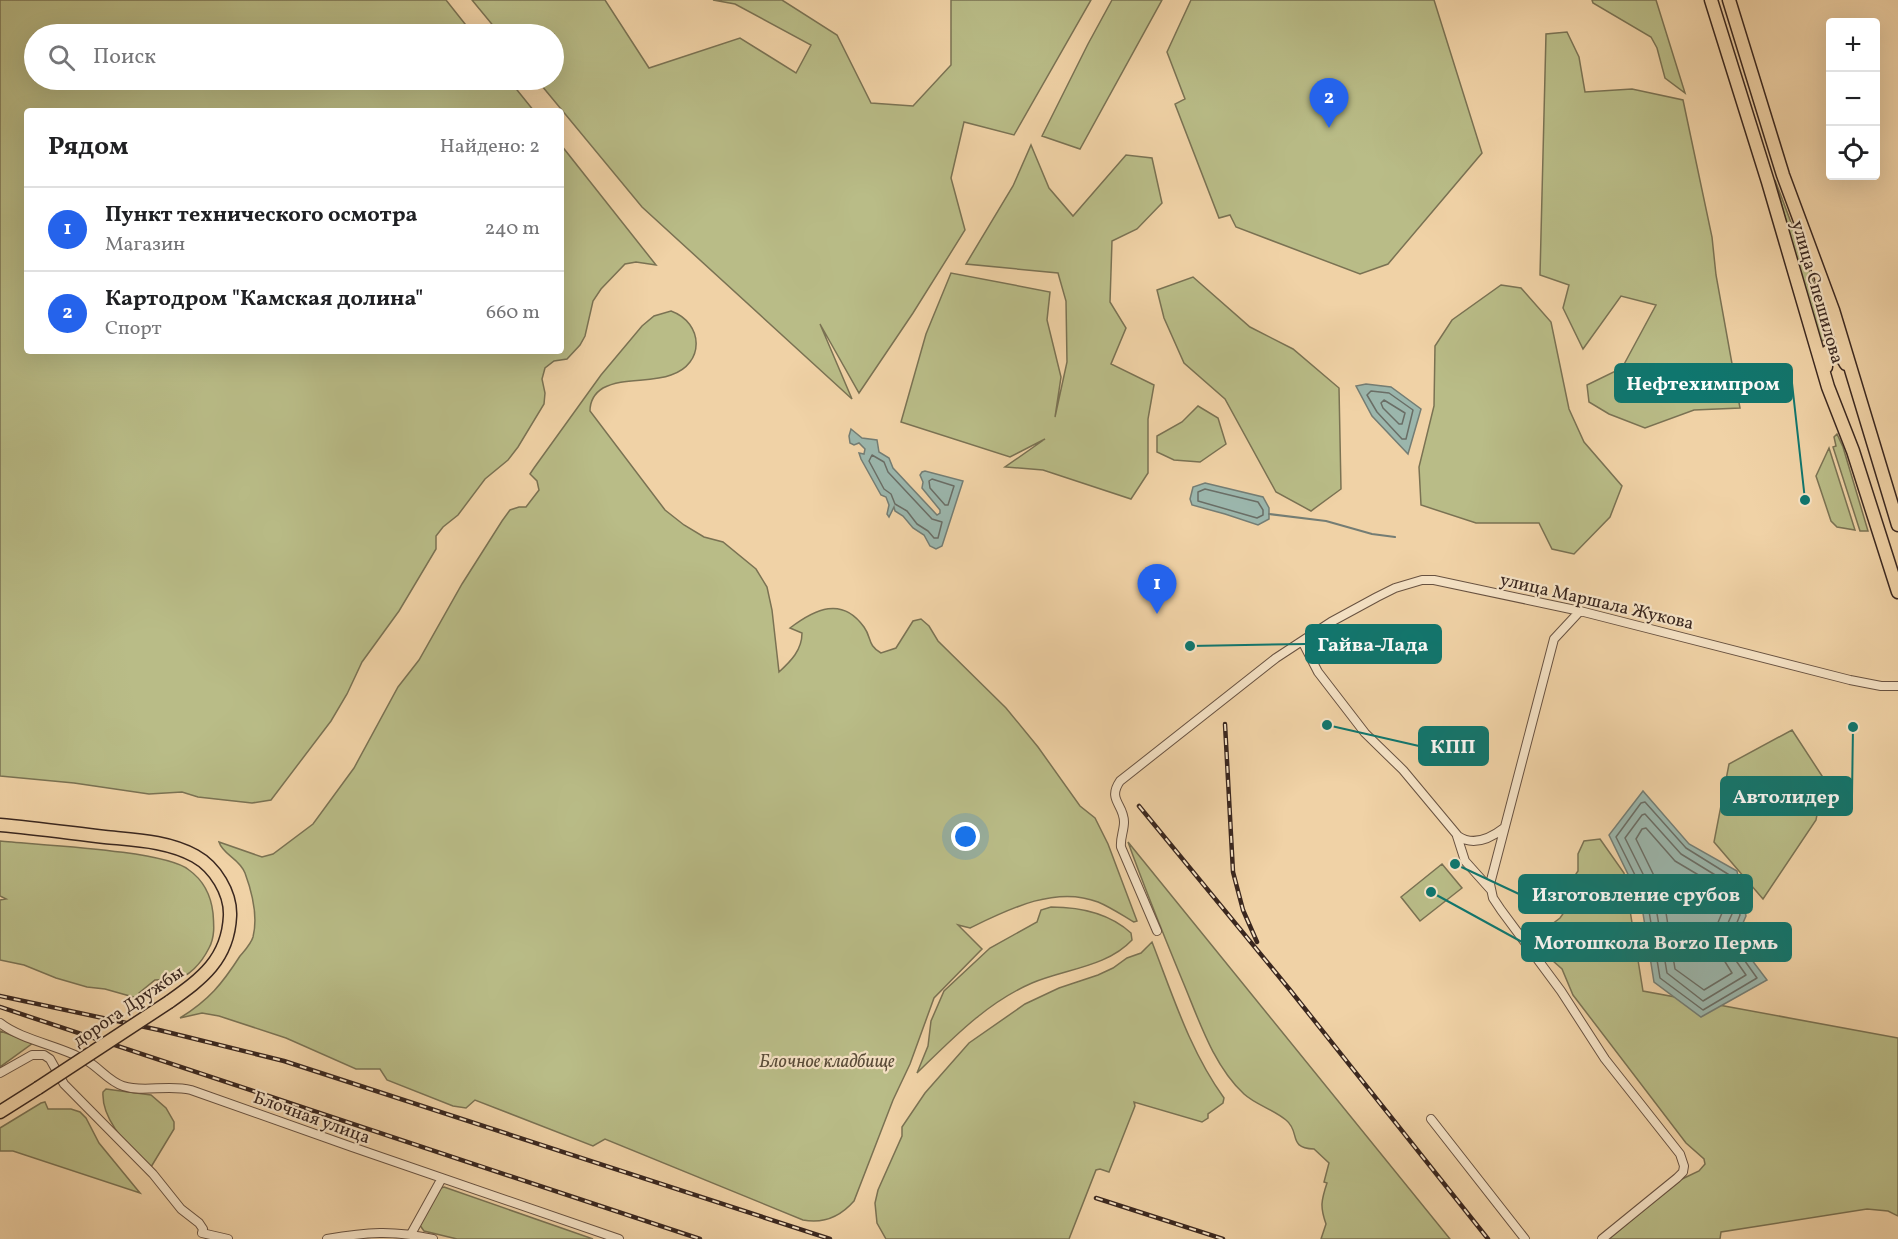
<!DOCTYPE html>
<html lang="ru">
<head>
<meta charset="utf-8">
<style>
	:root { --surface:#fff; --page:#f6f6f6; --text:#202124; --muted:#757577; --line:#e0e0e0; --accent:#2563eb }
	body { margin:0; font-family:Vollkorn,serif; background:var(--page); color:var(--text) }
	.controls { position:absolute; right:18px; top:18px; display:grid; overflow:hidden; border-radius:6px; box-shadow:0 6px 24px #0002 }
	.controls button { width:54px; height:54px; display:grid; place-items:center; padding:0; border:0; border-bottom:2px solid var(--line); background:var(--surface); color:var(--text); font:30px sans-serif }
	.you { position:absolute; left:966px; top:837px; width:21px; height:21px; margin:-15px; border:4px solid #fff; border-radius:50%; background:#1a73e8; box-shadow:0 0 0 9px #1a73e833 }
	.badge { display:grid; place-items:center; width:39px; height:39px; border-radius:50%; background:var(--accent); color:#fff; font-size:20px; font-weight:700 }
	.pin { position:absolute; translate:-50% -50px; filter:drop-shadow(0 2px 3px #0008) }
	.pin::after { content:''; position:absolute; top:32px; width:21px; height:18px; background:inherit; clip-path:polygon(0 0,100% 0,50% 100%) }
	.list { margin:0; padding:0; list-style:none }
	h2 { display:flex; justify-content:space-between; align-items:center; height:78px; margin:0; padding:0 24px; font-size:26px }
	h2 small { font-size:20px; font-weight:400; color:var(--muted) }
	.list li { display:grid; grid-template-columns:39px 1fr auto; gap:18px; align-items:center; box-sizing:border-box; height:84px; padding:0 24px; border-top:2px solid var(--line) }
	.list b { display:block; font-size:22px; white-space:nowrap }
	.list p { margin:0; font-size:20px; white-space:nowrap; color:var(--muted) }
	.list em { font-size:20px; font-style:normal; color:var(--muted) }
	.icon { flex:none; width:33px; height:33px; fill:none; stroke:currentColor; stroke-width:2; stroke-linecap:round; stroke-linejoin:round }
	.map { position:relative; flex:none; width:1898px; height:1239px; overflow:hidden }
	.search { position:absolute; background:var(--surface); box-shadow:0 6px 24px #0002; left:24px; top:24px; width:540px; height:66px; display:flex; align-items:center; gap:15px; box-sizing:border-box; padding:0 21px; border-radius:33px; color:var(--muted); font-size:22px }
	.panel { position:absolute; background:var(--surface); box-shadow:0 6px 24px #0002; left:24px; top:108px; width:540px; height:246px; border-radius:6px }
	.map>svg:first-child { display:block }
	.green { fill:#b9bc87; stroke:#7a7253; stroke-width:1.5 }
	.water { fill:#9bb6ac; stroke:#747d74; stroke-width:1.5 }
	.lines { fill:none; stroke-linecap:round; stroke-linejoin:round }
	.shore { stroke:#6a6e66; stroke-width:1.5 }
	.stream { stroke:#747d74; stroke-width:2 }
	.street-casing { stroke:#685241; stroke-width:10 }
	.primary-casing { stroke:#3a271f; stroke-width:15 }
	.street { stroke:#f5e2c5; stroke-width:8 }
	.primary { stroke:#f0d2a6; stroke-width:12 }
	.rail-casing { stroke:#3a271f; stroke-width:4.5 }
	.rail { stroke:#f5e2c5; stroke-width:2; stroke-dasharray:7; stroke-linecap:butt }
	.primary-bridge-casing { stroke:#3a271f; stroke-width:15; stroke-linecap:butt }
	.primary-bridge { stroke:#f0d2a6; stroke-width:12 }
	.labels { text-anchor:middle; stroke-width:4.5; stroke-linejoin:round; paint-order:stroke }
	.street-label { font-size:18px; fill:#3a271f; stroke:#f5e2c5 }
	.park-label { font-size:18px; font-style:italic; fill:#5a4c39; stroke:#f5e2c5 }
	.leader { fill:none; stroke:#0f766e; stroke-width:2 }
	.callout-dot { fill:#0f766e; stroke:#f5e2c5; stroke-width:2 }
	.callout { fill:#0f766e; stroke:#0f766e; stroke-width:2 }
	.callout-label { font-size:20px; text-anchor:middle; font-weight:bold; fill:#fff }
</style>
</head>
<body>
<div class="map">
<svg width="1898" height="1239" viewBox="0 0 1898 1239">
	<rect width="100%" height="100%" fill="#f0d2a6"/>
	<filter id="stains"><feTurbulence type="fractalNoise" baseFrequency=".00333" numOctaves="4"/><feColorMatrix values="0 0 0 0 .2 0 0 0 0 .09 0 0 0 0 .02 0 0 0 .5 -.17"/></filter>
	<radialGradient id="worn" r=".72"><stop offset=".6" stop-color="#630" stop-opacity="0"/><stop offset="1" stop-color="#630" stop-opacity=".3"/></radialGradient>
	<!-- green -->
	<path class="green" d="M0 0H446L473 34H34V80H509L534 111H27V351H561V145L656 265 636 262 625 264 601 289 593 301 585 336 580 345 567 359 554 361 545 368 542 379 545 393 544 404 518 447 508 460 485 479 458 515 443 527 436 536V549L399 611 362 662 347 694 331 721 271 800 252 803 198 797 182 792 149 794 74 783 0 776Z
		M472 0H605L649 68 740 38 796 73 811 45 735 4 713 0H782L837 35 871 103 913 106 951 65V0H1091L1014 135 964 122 951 178 965 230 913 313 859 393 820 324 852 399 642 207 537 80H554V34H500Z
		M1112 0H1162L1080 149 1042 136 1088 44Z
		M1191 0H1434L1482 153 1388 264 1360 274 1236 227 1230 215 1219 218 1175 104 1185 99 1167 52Z
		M1592 0H1656L1685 93 1665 78 1657 48 1651 37 1593 3Z
		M1567 32 1579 57 1585 92 1632 89 1683 100 1712 237 1716 275 1740 408 1694 410 1645 428 1609 414 1589 402 1587 385 1622 368 1656 305 1621 296 1583 349 1563 308 1569 285 1540 275 1546 34Z
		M1031 145 1049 188 1073 216 1126 155 1152 158 1162 203 1137 229 1112 241 1110 302 1126 328 1111 364 1154 385 1148 419V473L1131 499 1043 470 1005 467 1045 439 1010 457 901 422 926 334 951 273 1050 292 1047 320 1061 377 1055 417 1067 362 1066 301 1058 273 966 264 1013 186Z
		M1775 180 1821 302 1833 340 1825 339 1819 343Z
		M1193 277 1250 327 1293 349 1339 388 1341 489 1311 511 1276 492 1225 399 1184 363 1164 318 1157 290Z
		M1501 285 1521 288 1551 322 1569 409 1584 442 1622 486 1610 517 1574 554 1552 549 1539 523H1476L1421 505 1419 467 1434 406 1435 346 1452 320Z
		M671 311C704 323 705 364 671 375 650 383 623 377 603 388 595 393 590 401 590 411L665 510 684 525 704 537 723 542 756 569 767 587 772 610 779 672C791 661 802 650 802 633L790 628C815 609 842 596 864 627 872 638 867 645 881 653L896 648 913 621 921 619 929 626 938 641 1006 708 1038 747 1080 806 1095 818 1108 844 1137 921 1134 922C1122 915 1110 907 1098 902 1055 885 1007 910 970 928L958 925 982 949 934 998 910 1064 893 1100 854 1201C840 1217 824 1224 803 1220L605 1139 593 1146 475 1100 466 1108 453 1106 387 1080 380 1069H356L286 1038 219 1016 202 1013 180 1018C209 1000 222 984 240 956 245 950 251 944 253 937 258 917 252 892 245 873 239 858 223 855 219 842L262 857 273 854 313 824 354 768 398 687 419 660 462 584 502 521 510 510 519 507H526L539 490 537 481 530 474 534 468 601 375 642 326 654 316Z
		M1198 406 1218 418 1226 444 1200 462 1174 460 1157 452V436L1182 422Z
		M1837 434 1843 447 1868 531H1860L1833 447 1836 446 1834 437Z
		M1829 448 1855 530 1837 527 1831 521 1816 476Z
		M1792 730 1824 779 1816 820 1763 899 1714 842 1729 764Z
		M1600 839 1624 873 1643 991 1898 1038V1216L1888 1211 1867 1209 1721 1232 1720 1239H1609L1680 1180 1699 1171 1705 1164 1704 1159 1686 1143 1573 995 1562 969 1552 960 1545 948 1546 938 1551 925 1560 918 1565 911V893L1568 886 1578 871V854L1584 841Z
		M0 841C37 845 164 850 189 870 203 880 211 896 213 913 214 925 215 937 209 948 202 962 189 978 173 980 167 981 161 979 155 980L139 993 137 998 105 989 87 987 56 978 24 965 0 960V900L6 899 0 896Z
		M1128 842 1450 1239H1321L1326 1224C1320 1207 1321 1201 1327 1183L1324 1182 1329 1163 1314 1149C1287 1148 1301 1132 1286 1120 1273 1109 1256 1105 1244 1094 1213 1065 1199 1020 1183 982 1164 936 1145 889 1128 842Z
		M1442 864 1462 888 1420 921 1401 897Z
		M1051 907C1080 907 1109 913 1131 933L1132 940C1107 967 1065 969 1032 983 986 1003 952 1039 917 1073L928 1046 931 1021 944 991 990 948 1037 922 1041 910Z
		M1152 942C1173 996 1190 1051 1224 1098L1223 1103 1208 1114V1118L1202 1122 1134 1102 1135 1106 1109 1172 1100 1169 1096 1170 1069 1239H886L877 1223 875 1203 878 1190 902 1136V1127L925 1093 969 1043 1025 1004 1059 988 1098 975 1113 968 1127 958 1141 953Z
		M0 1031 33 1043 0 1067Z
		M106 1089 151 1095 166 1108 174 1122V1129L151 1167 148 1166C130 1147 101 1121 103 1092Z
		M45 1102 48 1109H71L80 1112 86 1118 99 1143 140 1193 13 1151H0V1128L41 1103Z
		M444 1187 593 1239H457L424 1231 419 1224 441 1188Z"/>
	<!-- water -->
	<path class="water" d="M1366 384 1391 387 1421 409 1408 454 1372 416 1356 386Z
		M851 429 862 438 877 440 879 452 889 458 893 468 937 515 940 513V510L922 488 923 482 920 475 922 472 925 471 963 481 942 546 936 549 930 546 924 535 913 528 903 516 895 511 894 507 889 517 887 514 889 505 886 497 881 495 861 459 859 453 864 454 865 449 859 443 854 445 850 443 849 436Z
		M1205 483 1263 497 1269 508V519L1258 525 1225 514 1192 505 1190 499 1193 487Z
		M1643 791 1689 844 1737 871 1746 916 1736 939 1767 980 1701 1017 1654 982 1641 901 1609 835Z"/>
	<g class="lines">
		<!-- shore -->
		<path class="shore" d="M1371 391 1389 393 1413 410 1406 439H1402L1377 412 1367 395Z
			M1384 400 1405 413 1402 424H1399L1383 408 1381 403Z
			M872 455 884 462 888 472 932 519 942 522 938 538H934L928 531 917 524 907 511 895 504 891 494 884 489 869 461Z
			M932 479 954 486 948 505H945L930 488 929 481Z
			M1205 489 1258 502 1263 510V515L1257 518 1198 501V492Z
			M1645 802 1686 848 1731 876 1740 915 1730 940 1757 978 1703 1010 1660 978 1647 899 1616 837 1641 803Z
			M1645 814 1681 854 1725 881 1732 914 1723 934V942L1746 975 1703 1001 1667 973 1654 896 1625 838 1642 815Z
			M1646 828 1675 861 1717 886 1722 913 1714 932V944L1732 973 1704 990 1675 969 1663 894 1636 839 1642 829Z"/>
		<!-- stream -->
		<path class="stream" d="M1269 514 1326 521 1372 534 1395 537"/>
		<defs>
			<path id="street" d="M1580 611 1554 639 1490 884 1493 898 1501 910 1561 991 1605 1059 1680 1154 1684 1166 1683 1172 1677 1178 1602 1239
				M1302 641 1318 672 1365 733 1403 770 1458 836C1474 847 1491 838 1504 828
				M1457 836 1465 861 1491 890
				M1157 931 1121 847C1120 838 1124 831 1124 822 1124 804 1107 800 1120 781L1276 658 1331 622 1377 597 1395 588 1422 580H1434L1580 611 1850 680 1881 686H1898
				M0 1023C23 1041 63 1046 89 1062 100 1069 110 1082 123 1086 143 1093 168 1084 191 1090L352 1147 619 1239
				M0 1073 32 1055H44L50 1059 64 1084 153 1174 181 1209 199 1223 203 1229 202 1233 228 1239
				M1431 1119 1525 1239
				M411 1234 442 1178
				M327 1239C367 1232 393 1230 433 1239"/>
			<path id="primary" d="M1711 0 1768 182 1828 387 1853 451 1898 592
				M1729 0 1783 175 1833 310 1898 525
				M1826 367V353L1830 350C1838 349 1842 357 1846 364
				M0 825C35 828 70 833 105 837 135 840 168 841 195 856 215 867 231 893 230 916 228 960 201 979 169 1002
				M0 1112 38 1088"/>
		</defs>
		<!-- street casing -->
		<use href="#street" class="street-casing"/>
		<!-- primary casing -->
		<use href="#primary" class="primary-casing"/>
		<!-- street -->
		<use href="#street" class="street"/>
		<!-- primary -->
		<use href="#primary" class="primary"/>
		<defs>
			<path id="rail" d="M1225 724 1233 872 1243 910 1257 942
				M1139 806 1290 990 1488 1239
				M0 996 159 1030 284 1061 830 1239
				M0 1007 700 1239
				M1096 1198 1223 1239"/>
		</defs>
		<!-- rail casing -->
		<use href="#rail" class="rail-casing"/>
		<!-- rail -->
		<use href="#rail" class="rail"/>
		<defs>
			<path id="primary-bridge" d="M38 1088 169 1002"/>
		</defs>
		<!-- primary-bridge casing -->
		<use href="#primary-bridge" class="primary-bridge-casing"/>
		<!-- primary-bridge -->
		<use href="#primary-bridge" class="primary-bridge"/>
	</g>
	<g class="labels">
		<!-- street labels -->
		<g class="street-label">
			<text transform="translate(1818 292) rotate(74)" y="6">улица Спешилова</text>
			<text transform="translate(1597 601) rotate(13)" y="6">улица Маршала Жукова</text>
			<text transform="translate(128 1006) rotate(-34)" y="6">дорога Дружбы</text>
			<text transform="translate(312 1117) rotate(20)" y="6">Блочная улица</text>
		</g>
		<!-- park labels -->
		<g class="park-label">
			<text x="827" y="1067">Блочное кладбище</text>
		</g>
	</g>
	<!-- callouts -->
	<path class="leader" d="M1805 500L1792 383M1190 646L1306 644M1327 725L1419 746M1853 727L1852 796M1455 864L1519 894M1431 892L1522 942"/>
	<g class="callout-dot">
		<circle cx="1805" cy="500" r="6"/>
		<circle cx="1190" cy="646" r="6"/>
		<circle cx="1327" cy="725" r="6"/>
		<circle cx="1853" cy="727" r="6"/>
		<circle cx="1455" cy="864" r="6"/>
		<circle cx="1431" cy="892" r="6"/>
	</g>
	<g class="callout">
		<rect x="1615" y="364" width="177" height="38" rx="6"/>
		<rect x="1306" y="625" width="135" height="38" rx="6"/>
		<rect x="1419" y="727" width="69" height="38" rx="6"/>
		<rect x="1721" y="777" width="131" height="38" rx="6"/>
		<rect x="1519" y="875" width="233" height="38" rx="6"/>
		<rect x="1522" y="923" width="269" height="38" rx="6"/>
	</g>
	<g class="callout-label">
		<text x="1703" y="390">Нефтехимпром</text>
		<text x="1373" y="651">Гайва-Лада</text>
		<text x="1453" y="753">КПП</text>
		<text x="1786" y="803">Автолидер</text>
		<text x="1636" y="901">Изготовление срубов</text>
		<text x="1656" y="949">Мотошкола Borzo Пермь</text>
	</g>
	<rect width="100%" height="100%" filter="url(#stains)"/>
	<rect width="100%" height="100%" fill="url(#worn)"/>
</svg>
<div class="controls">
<button>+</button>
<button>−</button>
<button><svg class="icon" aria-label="locate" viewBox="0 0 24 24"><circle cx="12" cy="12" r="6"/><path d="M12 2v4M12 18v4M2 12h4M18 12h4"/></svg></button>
</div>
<div class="you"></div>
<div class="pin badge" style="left:1157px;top:614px">1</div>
<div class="pin badge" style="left:1329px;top:128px">2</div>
<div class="search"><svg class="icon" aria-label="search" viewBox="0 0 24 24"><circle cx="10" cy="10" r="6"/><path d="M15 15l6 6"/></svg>Поиск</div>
<section class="panel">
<h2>Рядом<small>Найдено: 2</small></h2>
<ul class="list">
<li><span class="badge">1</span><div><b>Пункт технического осмотра</b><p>Магазин</p></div><em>240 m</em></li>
<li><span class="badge">2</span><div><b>Картодром &quot;Камская долина&quot;</b><p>Спорт</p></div><em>660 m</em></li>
</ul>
</section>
</div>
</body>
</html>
